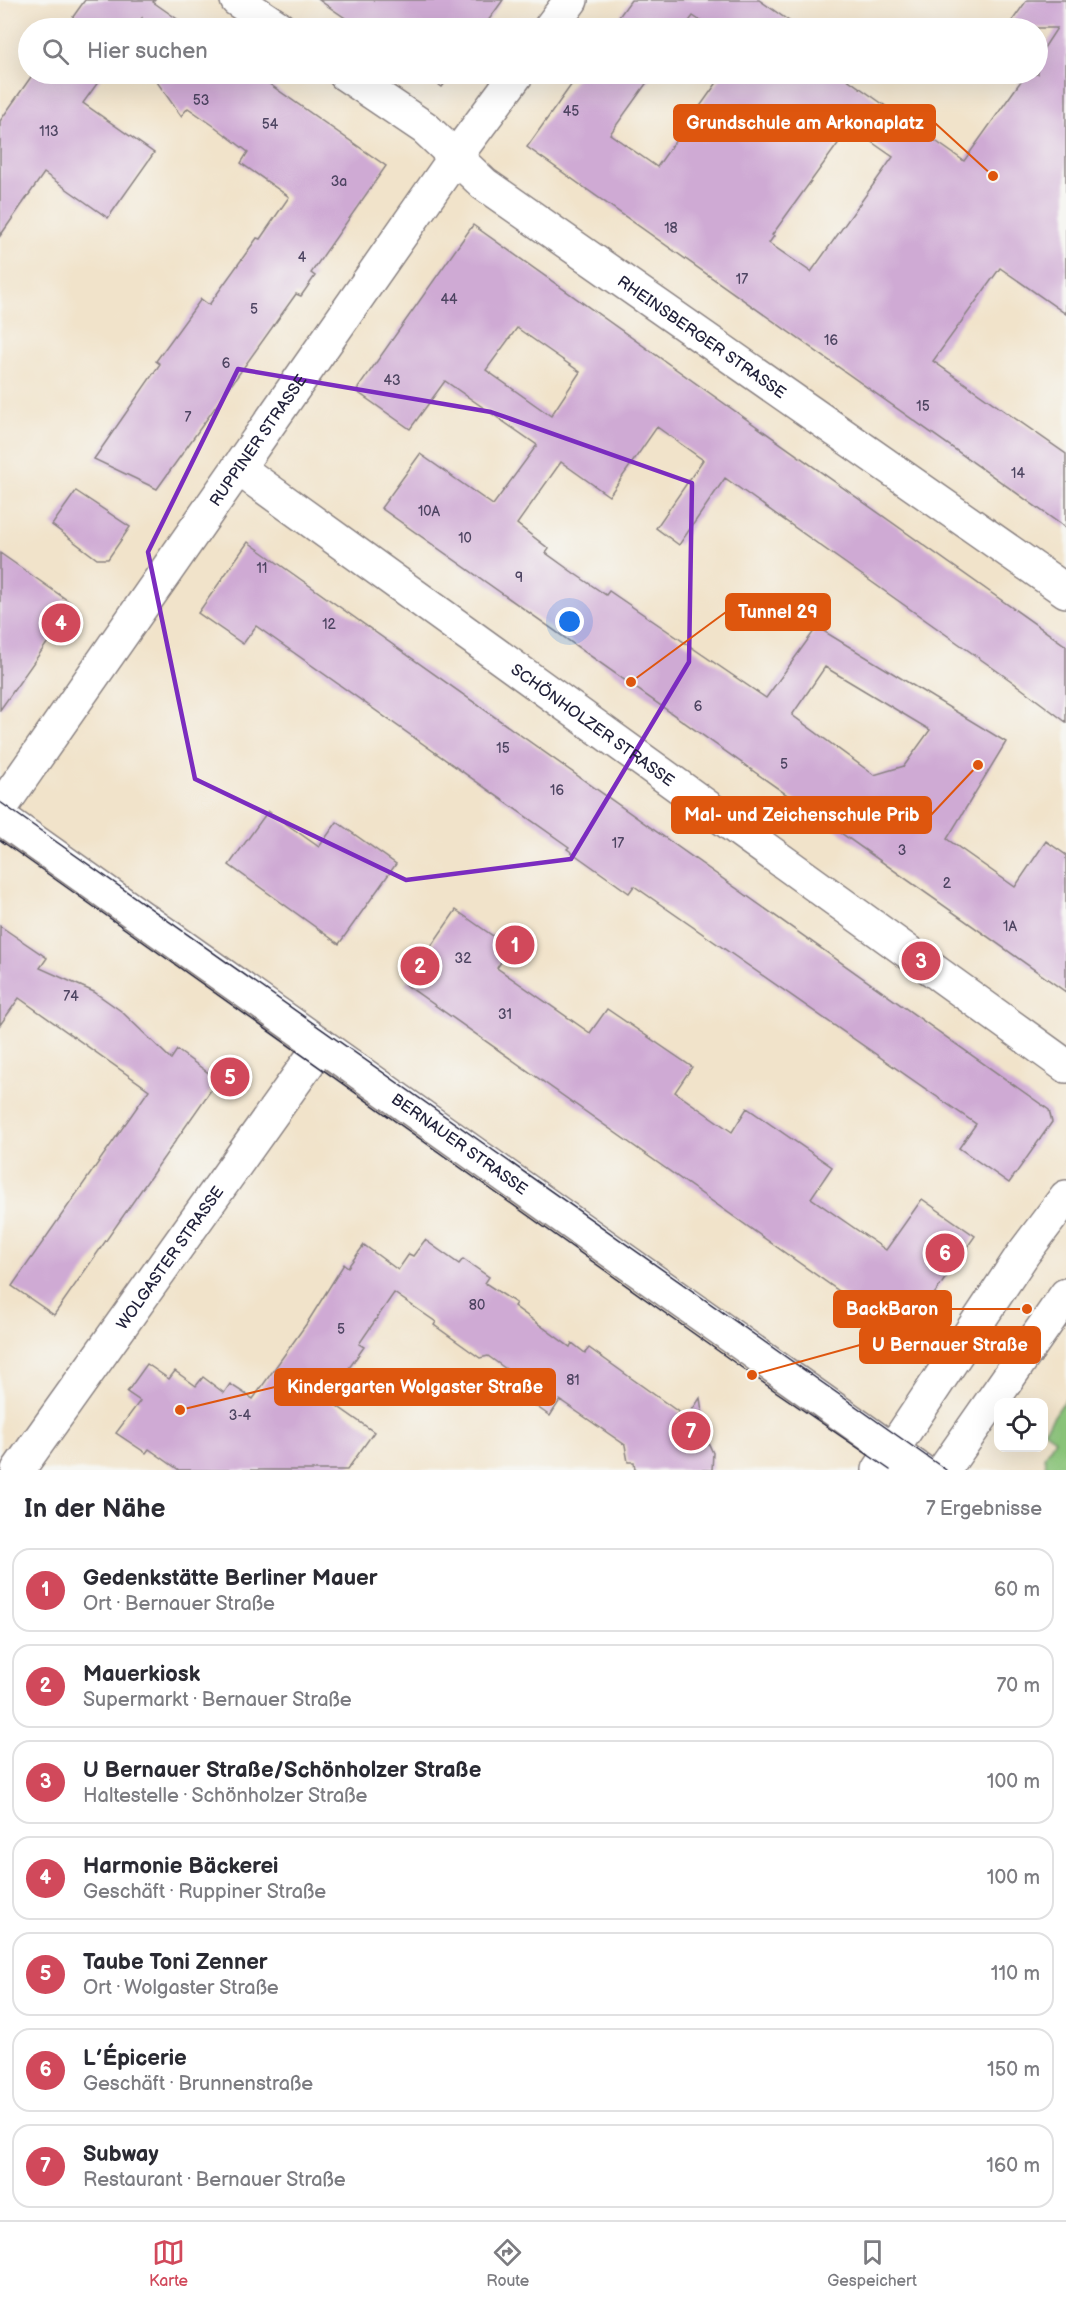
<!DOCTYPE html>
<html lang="de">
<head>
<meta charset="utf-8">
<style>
	:root { --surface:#fff; --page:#f7f7f7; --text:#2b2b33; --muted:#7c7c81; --line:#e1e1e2; --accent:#d1495b }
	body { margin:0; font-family:"Balsamiq Sans",sans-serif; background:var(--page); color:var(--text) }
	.controls { position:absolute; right:18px; bottom:18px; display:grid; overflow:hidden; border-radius:12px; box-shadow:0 6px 24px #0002 }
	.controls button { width:54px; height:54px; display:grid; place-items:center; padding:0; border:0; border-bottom:2px solid var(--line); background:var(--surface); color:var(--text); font:30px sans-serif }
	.you { position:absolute; left:570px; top:622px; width:21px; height:21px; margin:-15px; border:4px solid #fff; border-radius:50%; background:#1a73e8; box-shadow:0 0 0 9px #1a73e833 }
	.badge { display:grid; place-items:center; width:39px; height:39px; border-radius:50%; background:var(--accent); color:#fff; font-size:20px; font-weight:700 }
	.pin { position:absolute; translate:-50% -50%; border:3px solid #fff; box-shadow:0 2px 6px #0006 }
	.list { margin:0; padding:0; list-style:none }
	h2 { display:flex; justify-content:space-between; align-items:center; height:78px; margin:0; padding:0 24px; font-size:26px }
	h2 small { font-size:20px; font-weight:400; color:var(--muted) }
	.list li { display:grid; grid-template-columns:39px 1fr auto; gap:18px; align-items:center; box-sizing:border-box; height:84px; margin:0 12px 12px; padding:0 12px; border:2px solid var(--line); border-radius:18px }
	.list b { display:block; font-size:22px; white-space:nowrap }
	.list p { margin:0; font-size:20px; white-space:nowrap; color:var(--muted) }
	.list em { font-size:20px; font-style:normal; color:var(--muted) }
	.icon { flex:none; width:33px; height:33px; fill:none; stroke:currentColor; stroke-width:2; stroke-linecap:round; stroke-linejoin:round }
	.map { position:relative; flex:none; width:1066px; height:1470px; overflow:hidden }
	.search { position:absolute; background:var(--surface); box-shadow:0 6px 24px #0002; left:18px; right:18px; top:18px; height:66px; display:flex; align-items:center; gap:15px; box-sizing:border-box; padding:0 21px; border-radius:33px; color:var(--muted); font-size:22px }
	.sheet { height:750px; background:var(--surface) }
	nav { display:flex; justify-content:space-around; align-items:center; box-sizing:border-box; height:84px; border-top:2px solid var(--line); background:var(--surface); font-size:16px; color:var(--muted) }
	nav a { display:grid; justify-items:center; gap:3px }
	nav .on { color:var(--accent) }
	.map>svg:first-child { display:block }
	.green { fill:#8bc57a; stroke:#56745a; stroke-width:1.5 }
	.building { fill:#cfaad4; fill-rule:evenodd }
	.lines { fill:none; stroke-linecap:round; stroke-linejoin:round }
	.minor-casing { stroke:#8a8282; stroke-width:36 }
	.major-casing { stroke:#8a8282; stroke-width:36 }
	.minor { stroke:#fff; stroke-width:33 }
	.major { stroke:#fff; stroke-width:33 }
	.tram { stroke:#22223b; stroke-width:1.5 }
	.marked { fill:none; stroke:#7b2cbf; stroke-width:4.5; stroke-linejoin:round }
	.labels { text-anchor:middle; stroke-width:6; stroke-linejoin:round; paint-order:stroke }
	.number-label { font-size:14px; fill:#4d4461 }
	.street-label { font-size:16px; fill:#22223b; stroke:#f6f6f2 }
	.leader { fill:none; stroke:#de560e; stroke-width:2 }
	.callout-dot { fill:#de560e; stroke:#f6f6f2; stroke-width:2 }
	.callout { fill:#de560e; stroke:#de560e; stroke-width:2 }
	.callout-label { font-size:18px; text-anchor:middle; font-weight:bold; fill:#fff }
</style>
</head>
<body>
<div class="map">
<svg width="1066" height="1470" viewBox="0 0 1066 1470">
	<rect width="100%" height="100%" fill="#f6f6f2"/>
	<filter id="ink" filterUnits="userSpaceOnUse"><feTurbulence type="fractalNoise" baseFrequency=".0167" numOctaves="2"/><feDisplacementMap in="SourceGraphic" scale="12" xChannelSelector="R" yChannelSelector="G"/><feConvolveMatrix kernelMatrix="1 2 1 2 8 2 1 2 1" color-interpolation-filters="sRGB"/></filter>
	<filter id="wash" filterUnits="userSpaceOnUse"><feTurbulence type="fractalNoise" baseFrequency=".008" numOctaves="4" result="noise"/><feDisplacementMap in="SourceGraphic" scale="24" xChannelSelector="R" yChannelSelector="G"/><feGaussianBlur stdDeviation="1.35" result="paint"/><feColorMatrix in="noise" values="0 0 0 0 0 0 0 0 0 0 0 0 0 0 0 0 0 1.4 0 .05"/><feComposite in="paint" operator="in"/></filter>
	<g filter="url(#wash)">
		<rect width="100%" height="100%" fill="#f1e3ca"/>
		<!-- green -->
		<path class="green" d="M1066 1398V1470H1047L1044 1457 1055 1439 1044 1431Z"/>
		<g id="blocks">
			<!-- building -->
			<path class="building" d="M85 0H155L153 2 190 28H145L142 18 135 28H65Z
				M319 0H503L483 28H360Z
				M631 0H759L799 28H711L693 16 684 28H611Z
				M1027 0H1066V314L1000 268 933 361 1066 454V528L527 147 579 74H653L610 134 657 167 723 74H840L964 161 1026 74H1038V57L1057 28H1007ZM850 127 893 157 811 272 769 243 774 236 772 235Z
				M33 74H104L83 103 154 153 108 218 44 173 0 236V121Z
				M154 74H255L386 166 311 273 315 276 301 296 296 294 157 489 94 459 160 364 156 361 201 299 209 305 257 238 260 239 289 197 241 163 248 152 214 126 188 108 181 116 157 82Z
				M424 74H452L442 87Z
				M473 225 1066 646V722L1010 680 725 478 679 545 656 528 703 460 657 427 609 496 561 462 517 524 549 549 546 553 575 574 606 595 609 591 766 698 817 627 1006 742 947 839 1015 887 1046 841 1066 855V992L381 508 420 454 493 505 537 445 445 381 410 429 356 391ZM517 328 580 372 551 416 486 370ZM825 667 930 730 904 766 874 775 792 715Z
				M76 491 130 527 108 559H97L52 525Z
				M248 542 1049 1110 1052 1122 1009 1183 959 1148 976 1124 634 886 629 893 567 849 569 847 256 626 243 644 198 613Z
				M0 553 74 605 0 710Z
				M268 811 319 847 337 822 396 864 339 944 229 865Z
				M456 910 510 948 497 968 590 1033 607 1009 692 1067 675 1092 732 1132 747 1108 832 1167 811 1198 886 1250 922 1199 975 1236 904 1337 405 984Z
				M0 926 47 958 40 968 94 992 121 1011 171 1059 177 1050 218 1080 54 1315 12 1286 149 1090 19 998 0 1025Z
				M425 1240 459 1264 463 1259 489 1277 485 1283 516 1303 514 1306 570 1347 572 1343 585 1353 589 1348 687 1418 700 1398 706 1438 713 1453 712 1470H635L634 1462H628L625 1445 560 1400 550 1416 520 1395 527 1384 488 1356 480 1358 434 1325 436 1322 394 1293 359 1344 364 1347 327 1399 374 1432 347 1470H179L149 1449 146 1453 116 1433 140 1401 127 1392 147 1364 169 1379 175 1371 196 1386 203 1377 224 1393 230 1384 253 1399 307 1323 344 1264 348 1267 364 1245 398 1270 409 1254 413 1256Z"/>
		</g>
	</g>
	<g filter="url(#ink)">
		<use href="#blocks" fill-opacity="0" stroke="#8a8282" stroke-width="1.5"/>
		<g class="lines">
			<defs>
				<g id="minor">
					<path d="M237 0 279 28"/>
					<path d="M550 28 571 0"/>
					<path id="s1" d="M345 74 425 128 484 184 1066 591"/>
					<path id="s2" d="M238 468 1066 1066"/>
					<path id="s3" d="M0 809 456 156 517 74"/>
					<path id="s4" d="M18 1470 321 1045"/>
				</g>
				<g id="major">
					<path id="s5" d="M0 817 920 1470"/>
					<path d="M879 1470 1023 1254 1066 1197"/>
					<path d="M944 1470 1066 1295"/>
				</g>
			</defs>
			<!-- minor casing -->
			<use href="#minor" class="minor-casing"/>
			<!-- major casing -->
			<use href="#major" class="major-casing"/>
			<!-- minor -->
			<use href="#minor" class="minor"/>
			<!-- major -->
			<use href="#major" class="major"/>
			<!-- tram -->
			<path class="tram" d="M0 802 946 1470
				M0 840 752 1375 890 1470"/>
		</g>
	</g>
	<!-- marked area -->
	<path class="marked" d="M238 369 491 412 692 483 689 662 571 859 406 880 195 779 148 552Z"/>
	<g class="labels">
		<!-- number labels -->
		<g class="number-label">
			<text x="201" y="105">53</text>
			<text x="571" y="116">45</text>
			<text x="270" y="129">54</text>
			<text x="49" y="136">113</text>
			<text x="339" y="186">3a</text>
			<text x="671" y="233">18</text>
			<text x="302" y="262">4</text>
			<text x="742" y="284">17</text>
			<text x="449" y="304">44</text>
			<text x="254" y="314">5</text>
			<text x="831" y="345">16</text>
			<text x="226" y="368">6</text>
			<text x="392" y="385">43</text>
			<text x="923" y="411">15</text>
			<text x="188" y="422">7</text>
			<text x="1018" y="478">14</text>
			<text x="429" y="516">10A</text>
			<text x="465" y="543">10</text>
			<text x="262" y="573">11</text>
			<text x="519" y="582">9</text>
			<text x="329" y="629">12</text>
			<text x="698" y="711">6</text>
			<text x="503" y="753">15</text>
			<text x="784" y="769">5</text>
			<text x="557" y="795">16</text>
			<text x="618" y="848">17</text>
			<text x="902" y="855">3</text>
			<text x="947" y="888">2</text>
			<text x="1010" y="931">1A</text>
			<text x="463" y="963">32</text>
			<text x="71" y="1001">74</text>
			<text x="505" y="1019">31</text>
			<text x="477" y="1310">80</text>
			<text x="341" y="1334">5</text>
			<text x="573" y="1385">81</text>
			<text x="240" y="1420">3-4</text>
		</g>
		<!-- street labels -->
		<g class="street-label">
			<text dy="6" stroke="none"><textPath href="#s1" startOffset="444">RHEINSBERGER STRASSE</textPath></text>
			<text dy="6" stroke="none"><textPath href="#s3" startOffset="450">RUPPINER STRASSE</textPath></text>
			<text dy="6" stroke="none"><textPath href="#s2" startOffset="438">SCHÖNHOLZER STRASSE</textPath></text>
			<text dy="6" stroke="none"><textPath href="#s5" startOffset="564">BERNAUER STRASSE</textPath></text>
			<text dy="6" stroke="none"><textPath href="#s4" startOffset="261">WOLGASTER STRASSE</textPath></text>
		</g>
	</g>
	<!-- callouts -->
	<path class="leader" d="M993 176L935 123M631 682L726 612M978 765L931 815M1027 1309L951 1309M752 1375L860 1345M180 1410L275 1387"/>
	<g class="callout-dot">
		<circle cx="993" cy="176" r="6"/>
		<circle cx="631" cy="682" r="6"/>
		<circle cx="978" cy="765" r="6"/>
		<circle cx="1027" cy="1309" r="6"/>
		<circle cx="752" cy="1375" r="6"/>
		<circle cx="180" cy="1410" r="6"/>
	</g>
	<g class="callout">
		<rect x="674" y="105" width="261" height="36" rx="6"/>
		<rect x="726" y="594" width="104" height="36" rx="6"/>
		<rect x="672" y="797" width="259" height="36" rx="6"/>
		<rect x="834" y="1291" width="117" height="36" rx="6"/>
		<rect x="860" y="1327" width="180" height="36" rx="6"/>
		<rect x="275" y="1369" width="280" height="36" rx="6"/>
	</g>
	<g class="callout-label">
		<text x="805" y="129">Grundschule am Arkonaplatz</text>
		<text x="778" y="618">Tunnel 29</text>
		<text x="802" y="821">Mal- und Zeichenschule Prib</text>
		<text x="892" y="1315">BackBaron</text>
		<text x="950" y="1351">U Bernauer Straße</text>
		<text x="415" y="1393">Kindergarten Wolgaster Straße</text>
	</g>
</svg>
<div class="controls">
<button><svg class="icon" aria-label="locate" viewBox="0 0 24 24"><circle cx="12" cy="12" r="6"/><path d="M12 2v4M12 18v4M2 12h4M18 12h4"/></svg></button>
</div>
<div class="you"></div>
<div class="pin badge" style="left:515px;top:945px">1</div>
<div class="pin badge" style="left:420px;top:966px">2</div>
<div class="pin badge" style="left:921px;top:961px">3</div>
<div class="pin badge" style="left:61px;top:623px">4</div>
<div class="pin badge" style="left:230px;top:1077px">5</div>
<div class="pin badge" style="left:945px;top:1253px">6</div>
<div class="pin badge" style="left:691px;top:1431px">7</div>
<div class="search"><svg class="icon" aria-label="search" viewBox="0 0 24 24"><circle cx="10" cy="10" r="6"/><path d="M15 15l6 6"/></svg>Hier suchen</div>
</div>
<section class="sheet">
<h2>In der Nähe<small>7 Ergebnisse</small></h2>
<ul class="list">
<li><span class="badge">1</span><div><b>Gedenkstätte Berliner Mauer</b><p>Ort · Bernauer Straße</p></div><em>60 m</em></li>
<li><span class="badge">2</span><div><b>Mauerkiosk</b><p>Supermarkt · Bernauer Straße</p></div><em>70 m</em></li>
<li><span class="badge">3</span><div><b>U Bernauer Straße/Schönholzer Straße</b><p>Haltestelle · Schönholzer Straße</p></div><em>100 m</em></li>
<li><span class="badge">4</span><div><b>Harmonie Bäckerei</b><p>Geschäft · Ruppiner Straße</p></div><em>100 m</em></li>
<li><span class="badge">5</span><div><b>Taube Toni Zenner</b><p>Ort · Wolgaster Straße</p></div><em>110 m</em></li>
<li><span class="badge">6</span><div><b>L’Épicerie</b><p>Geschäft · Brunnenstraße</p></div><em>150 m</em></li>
<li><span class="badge">7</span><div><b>Subway</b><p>Restaurant · Bernauer Straße</p></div><em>160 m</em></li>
</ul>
</section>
<nav>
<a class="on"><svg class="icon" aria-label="map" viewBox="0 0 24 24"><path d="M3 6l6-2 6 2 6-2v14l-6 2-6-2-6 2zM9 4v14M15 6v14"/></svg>Karte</a>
<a><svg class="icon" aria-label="directions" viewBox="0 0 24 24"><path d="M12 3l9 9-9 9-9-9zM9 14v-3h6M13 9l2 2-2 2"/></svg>Route</a>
<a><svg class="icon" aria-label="saved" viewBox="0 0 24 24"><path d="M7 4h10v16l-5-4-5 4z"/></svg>Gespeichert</a>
</nav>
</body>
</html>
